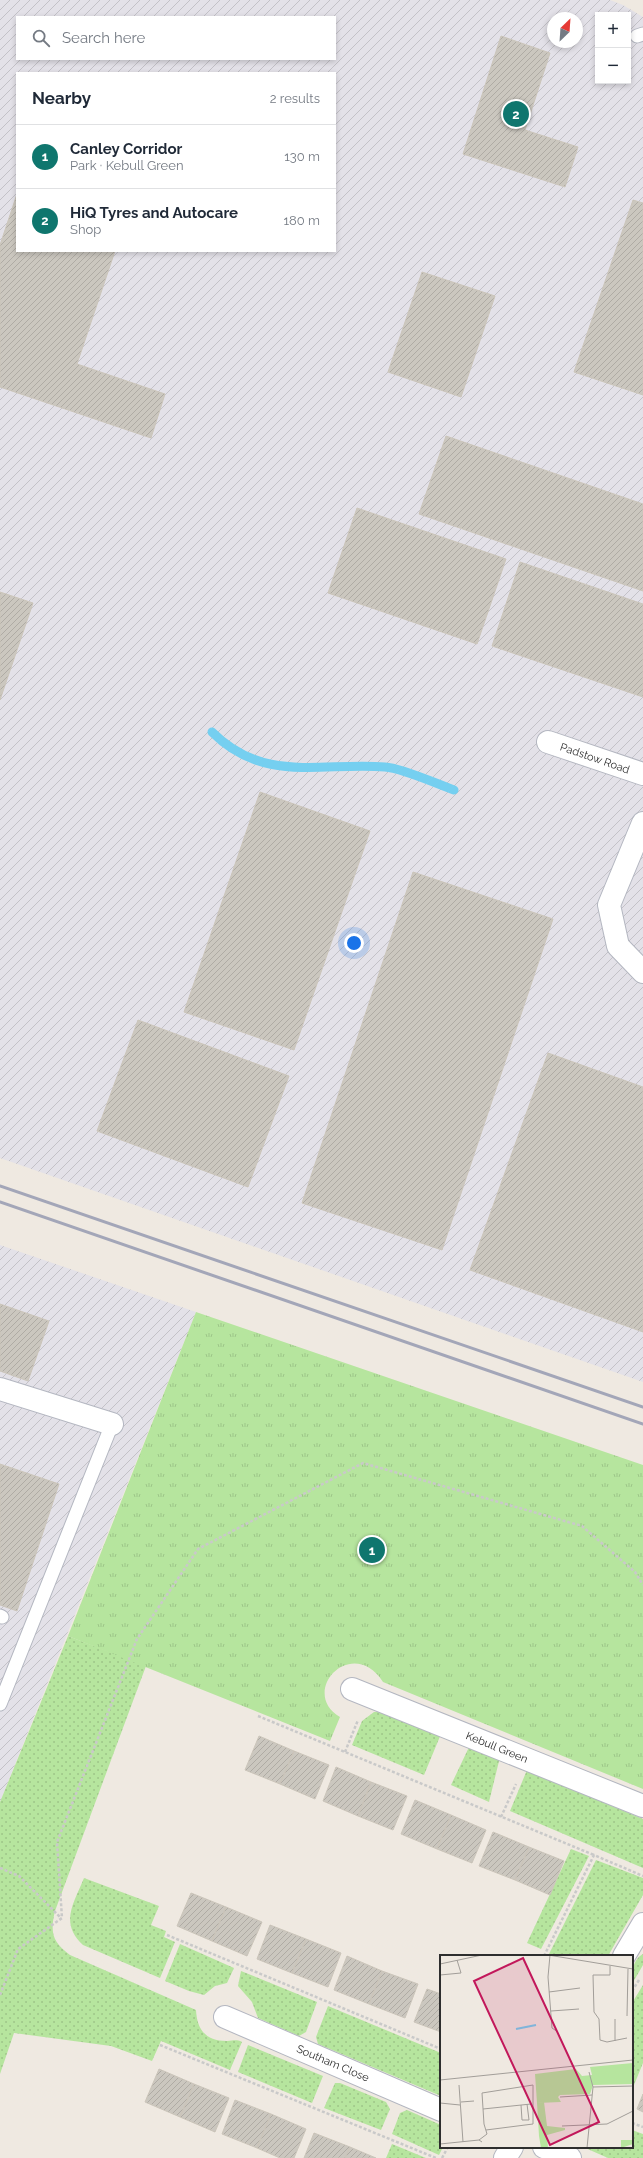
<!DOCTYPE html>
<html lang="en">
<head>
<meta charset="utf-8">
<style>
	:root { --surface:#fff; --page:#f6f6f7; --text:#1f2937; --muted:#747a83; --line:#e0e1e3; --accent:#0f766e }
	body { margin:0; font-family:Raleway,sans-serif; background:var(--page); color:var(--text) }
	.controls { position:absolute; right:12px; top:12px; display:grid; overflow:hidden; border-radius:0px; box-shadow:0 2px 6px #0003 }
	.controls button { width:36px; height:36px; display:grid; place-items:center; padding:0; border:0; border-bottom:1px solid var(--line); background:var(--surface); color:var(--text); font:20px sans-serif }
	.compass { position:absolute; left:547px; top:12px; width:36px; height:36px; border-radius:50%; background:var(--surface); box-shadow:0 2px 6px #0003; rotate:25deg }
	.you { position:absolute; left:354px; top:943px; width:14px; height:14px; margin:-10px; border:3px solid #fff; border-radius:50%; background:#1a73e8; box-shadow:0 0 0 6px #1a73e833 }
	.badge { display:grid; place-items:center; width:26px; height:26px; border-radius:50%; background:var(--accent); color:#fff; font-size:13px; font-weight:700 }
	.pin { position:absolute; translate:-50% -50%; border:2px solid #fff; box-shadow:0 1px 4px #0006 }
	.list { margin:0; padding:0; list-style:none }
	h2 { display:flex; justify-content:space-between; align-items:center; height:52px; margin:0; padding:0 16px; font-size:17px }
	h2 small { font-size:13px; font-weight:400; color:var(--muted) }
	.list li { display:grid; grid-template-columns:26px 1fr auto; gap:12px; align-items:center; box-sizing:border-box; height:64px; padding:0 16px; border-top:1px solid var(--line) }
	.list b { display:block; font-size:15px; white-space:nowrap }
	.list p { margin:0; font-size:13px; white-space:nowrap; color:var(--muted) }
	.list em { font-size:13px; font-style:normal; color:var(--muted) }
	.icon { flex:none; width:22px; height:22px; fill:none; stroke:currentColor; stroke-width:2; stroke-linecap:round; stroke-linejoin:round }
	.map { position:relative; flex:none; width:643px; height:2158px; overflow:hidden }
	.search { position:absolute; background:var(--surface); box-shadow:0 2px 6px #0003; left:16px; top:16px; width:320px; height:44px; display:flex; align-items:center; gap:10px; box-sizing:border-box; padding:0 14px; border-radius:0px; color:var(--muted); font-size:15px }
	.panel { position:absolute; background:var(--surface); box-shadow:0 2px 6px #0003; left:16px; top:72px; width:320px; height:180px; border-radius:0px }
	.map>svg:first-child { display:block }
	.industrial { fill:url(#industrial-furrows); fill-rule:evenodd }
	.grass { fill:url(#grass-dots) }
	.park { fill:url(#park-tufts) }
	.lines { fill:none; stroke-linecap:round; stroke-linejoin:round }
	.stream { stroke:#75cff0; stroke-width:9 }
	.building { fill:url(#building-hatch); stroke:#cbc5ba }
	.service-casing { stroke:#b4b7c1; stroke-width:15 }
	.minor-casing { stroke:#b4b7c1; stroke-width:24 }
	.path { stroke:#c9c9c9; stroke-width:2.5; stroke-dasharray:3 2; stroke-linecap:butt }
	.service { stroke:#fff; stroke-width:13 }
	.minor { stroke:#fff; stroke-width:22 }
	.rail { stroke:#a3a6b8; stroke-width:3 }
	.labels { text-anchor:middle; stroke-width:3.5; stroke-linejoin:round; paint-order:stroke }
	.street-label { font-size:11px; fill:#2e2e2e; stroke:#fff }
	.inset-river { fill:none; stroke:#75cff0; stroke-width:2 }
	.inset-road { fill:none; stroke:#a29e99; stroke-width:1 }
	.view { fill:#c2185b; fill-opacity:0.15; stroke:#c2185b; stroke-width:2 }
	.inset-edge { fill:none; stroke:#2e2e2e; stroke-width:2 }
</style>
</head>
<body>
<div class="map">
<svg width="643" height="2158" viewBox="0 0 643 2158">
	<defs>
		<pattern id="industrial-furrows" width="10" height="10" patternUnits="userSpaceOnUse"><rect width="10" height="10" fill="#e3e1e8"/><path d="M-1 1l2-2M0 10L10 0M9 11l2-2" fill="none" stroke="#c3c1c7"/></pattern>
		<pattern id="grass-dots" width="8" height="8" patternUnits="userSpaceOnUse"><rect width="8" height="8" fill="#b6e59e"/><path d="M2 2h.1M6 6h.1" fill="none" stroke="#9dc588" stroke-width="1.8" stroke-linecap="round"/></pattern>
		<pattern id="park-tufts" width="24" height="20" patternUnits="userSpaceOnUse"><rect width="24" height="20" fill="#b6e59e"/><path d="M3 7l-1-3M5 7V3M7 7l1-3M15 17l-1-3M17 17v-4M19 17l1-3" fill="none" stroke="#9dc588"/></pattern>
		<pattern id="building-hatch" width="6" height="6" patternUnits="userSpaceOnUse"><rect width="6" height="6" fill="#cbc7bf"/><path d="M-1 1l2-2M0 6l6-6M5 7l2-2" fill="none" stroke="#afaba4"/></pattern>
	</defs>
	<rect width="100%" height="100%" fill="#efe9e1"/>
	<!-- industrial -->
	<path class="industrial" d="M0 0H610L623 5 643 17V1382L0 1158ZM598 15H628V81H598ZM17 17H335V59H17ZM553 18H577V42H553ZM17 73H335V251H17Z
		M0 1245 196 1312 0 1802Z"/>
	<!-- grass -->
	<path class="grass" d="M68 1636 146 1666 55 1911C50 1932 52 1942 70 1955L196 2010C197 2030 206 2041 227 2041 233 2041 236 2039 242 2042L230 2070 161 2041 152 2061 111 2046 14 2033 0 2074V1802Z
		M374 1712H380L441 1734 424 1775 352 1745 362 1721Z
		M470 1745 500 1757 489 1802 451 1785Z
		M527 1770 643 1819V1868L510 1811Z
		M571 1849 589 1856 541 1949 527 1943Z
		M596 1860 643 1878V1895L608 1956H552L549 1954Z
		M84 1878 159 1906 151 1925 166 1931 164 1937 175 1942 160 1978 83 1945C59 1923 74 1903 84 1878Z
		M180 1944 234 1968 227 1983 215 1986 204 1995 189 1991 165 1981Z
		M643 1954V1965L632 1984C632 1973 632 1960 643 1954Z
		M241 1971 317 2002 306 2032 299 2036 258 2018 252 2002 238 1986Z
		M643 1985V2063L632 2090V2003Z
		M328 2006 441 2053V2096L318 2044 316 2037Z
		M248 2045 323 2076 312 2103 238 2072Z
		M335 2083H340L386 2102 390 2109 381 2130 324 2108Z
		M407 2110 441 2125V2147H443L439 2155 392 2134 400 2113Z
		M632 2130 643 2134V2158H608L583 2147H632Z
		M392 2144 426 2158H386Z"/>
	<!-- park -->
	<path class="park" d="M196 1312 643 1465V1789L383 1682C352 1634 298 1692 340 1717L330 1741 68 1636Z"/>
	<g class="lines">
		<!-- stream -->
		<path class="stream" d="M212 732C264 784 321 762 385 767 402 768 437 784 454 790"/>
	</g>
	<!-- building -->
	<path class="building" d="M501 36 550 53 525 130 578 147 565 187 463 154Z
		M17 194V251H115L77 364 165 394 151 438 0 387V245Z
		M633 200 643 203V395L574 372Z
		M422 272 495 296 461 397 388 372Z
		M446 436 643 504V591L419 514Z
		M357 508 506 559 477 644 328 593Z
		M520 562 643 604V697L492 646Z
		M0 592 33 603 0 700Z
		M260 792 370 831 294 1050 184 1012Z
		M413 872 553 919 442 1250 302 1203Z
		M138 1020 289 1076 248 1187 97 1131Z
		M548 1053 643 1087V1332L470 1270Z
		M0 1304 49 1321 28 1381 0 1371Z
		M0 1464 59 1484 17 1611 0 1605Z
		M259 1736 294 1751 280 1784 245 1770Z
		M294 1751 329 1765 315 1799 280 1784Z
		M336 1767 371 1782 358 1816 323 1801Z
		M371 1782 407 1796 393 1830 358 1816Z
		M415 1800 451 1815 437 1849 401 1834Z
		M451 1815 486 1830 472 1863 437 1849Z
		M493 1832 529 1847 515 1880 479 1866Z
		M529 1847 564 1861 550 1895 515 1880Z
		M191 1893 226 1907 212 1941 177 1926Z
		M226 1907 262 1922 247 1956 212 1941Z
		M270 1925 306 1939 292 1973 257 1959Z
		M306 1939 341 1953 328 1987 292 1973Z
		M347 1956 382 1971 369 2004 334 1990Z
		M382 1971 418 1984 405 2018 369 2004Z
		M427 1989 441 1994V2032L414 2022Z
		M159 2069 194 2084 180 2117 145 2102Z
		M194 2084 229 2098 215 2132 180 2117Z
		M643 2094V2112L637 2109Z
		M235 2100 271 2114 257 2148 222 2134Z
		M271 2114 306 2129 294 2158H280L257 2148Z
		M314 2133 350 2147 345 2158H304Z
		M350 2147 376 2158H345Z"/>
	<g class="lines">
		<defs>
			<path id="service" d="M637 36 643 34
				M0 1616 2 1617
				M0 1704 112 1424"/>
			<path id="minor" d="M548 742 643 774
				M643 823 609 905 618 946 643 972
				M0 1389 112 1424
				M352 1689 643 1806
				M624 1956 643 1924
				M225 2017 441 2110
				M544 2147 570 2158
				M505 2158 512 2147"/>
		</defs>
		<!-- service casing -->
		<use href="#service" class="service-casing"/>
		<!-- minor casing -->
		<use href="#minor" class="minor-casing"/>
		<!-- path -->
		<path class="path" d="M258 1716 594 1855
			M345 1752 358 1720
			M501 1817 516 1784
			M0 1868 19 1876 61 1918
			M167 1935 441 2049
			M544 1956 594 1855 643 1876
			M632 1991 639 1980
			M0 1995 18 1949 62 1918 57 1842 137 1639 198 1549 363 1463 582 1526 635 1572 643 1585
			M160 2045 436 2158
			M632 2123 643 2127
			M442 2158 448 2147"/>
		<!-- service -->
		<use href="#service" class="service"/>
		<!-- minor -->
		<use href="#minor" class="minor"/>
		<!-- rail -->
		<path class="rail" d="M0 1186 643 1407
			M0 1202 643 1424"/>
	</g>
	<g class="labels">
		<!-- street labels -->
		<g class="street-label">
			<text transform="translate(595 758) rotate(19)" y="4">Padstow Road</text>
			<text transform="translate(497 1747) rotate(22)" y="4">Kebull Green</text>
			<text transform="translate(333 2063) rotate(23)" y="4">Southam Close</text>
		</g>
	</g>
	<!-- overview -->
	<g transform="translate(440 1955)">
		<rect width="193" height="193" fill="#efe9e1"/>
		<path d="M104 147 107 171 125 173V175L107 180 108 193H101L99 181 97 148ZM181 185H193V189L181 193Z" fill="#b6e59e"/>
		<path d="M193 108V129L153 130 150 139 120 140 118 142 121 147 97 148 95 119 136 114 142 121 152 120 150 112Z" fill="#b6e59e"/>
		<path class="inset-river" d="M76 74 96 70"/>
		<path class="inset-road" d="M108 0 193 14M110 0 108 22 112 73 118 77M0 9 42 0M170 11V20H153L154 57 159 64 160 85 167 87 187 83M0 20 21 18 17 5M109 37 140 33M111 56 139 54M187 61 188 14M175 64V86M149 117 153 132M0 125 193 105M19 130 23 187M153 132 193 131M120 142 152 140M21 147 34 146M0 148 20 150M81 150 82 165H89L87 149M43 154 91 149M122 171 167 169 193 156M39 185 47 179 44 169 42 138 93 130V169L46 175M0 189 39 185 42 187M147 193 153 132"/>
		<path class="view" d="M83 3 159 167 110 190 34 26Z"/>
		<rect width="193" height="193" class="inset-edge"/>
	</g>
</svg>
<div class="controls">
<button>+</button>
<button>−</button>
</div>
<svg class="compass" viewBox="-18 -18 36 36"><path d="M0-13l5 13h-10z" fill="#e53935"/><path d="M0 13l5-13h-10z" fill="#747a83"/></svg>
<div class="you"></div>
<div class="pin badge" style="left:372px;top:1550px">1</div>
<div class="pin badge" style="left:516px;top:114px">2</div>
<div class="search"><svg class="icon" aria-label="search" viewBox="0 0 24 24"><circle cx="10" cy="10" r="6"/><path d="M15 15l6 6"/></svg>Search here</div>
<section class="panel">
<h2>Nearby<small>2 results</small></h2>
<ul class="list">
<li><span class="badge">1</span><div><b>Canley Corridor</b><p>Park · Kebull Green</p></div><em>130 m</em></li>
<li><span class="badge">2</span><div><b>HiQ Tyres and Autocare</b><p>Shop</p></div><em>180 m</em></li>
</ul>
</section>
</div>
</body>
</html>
